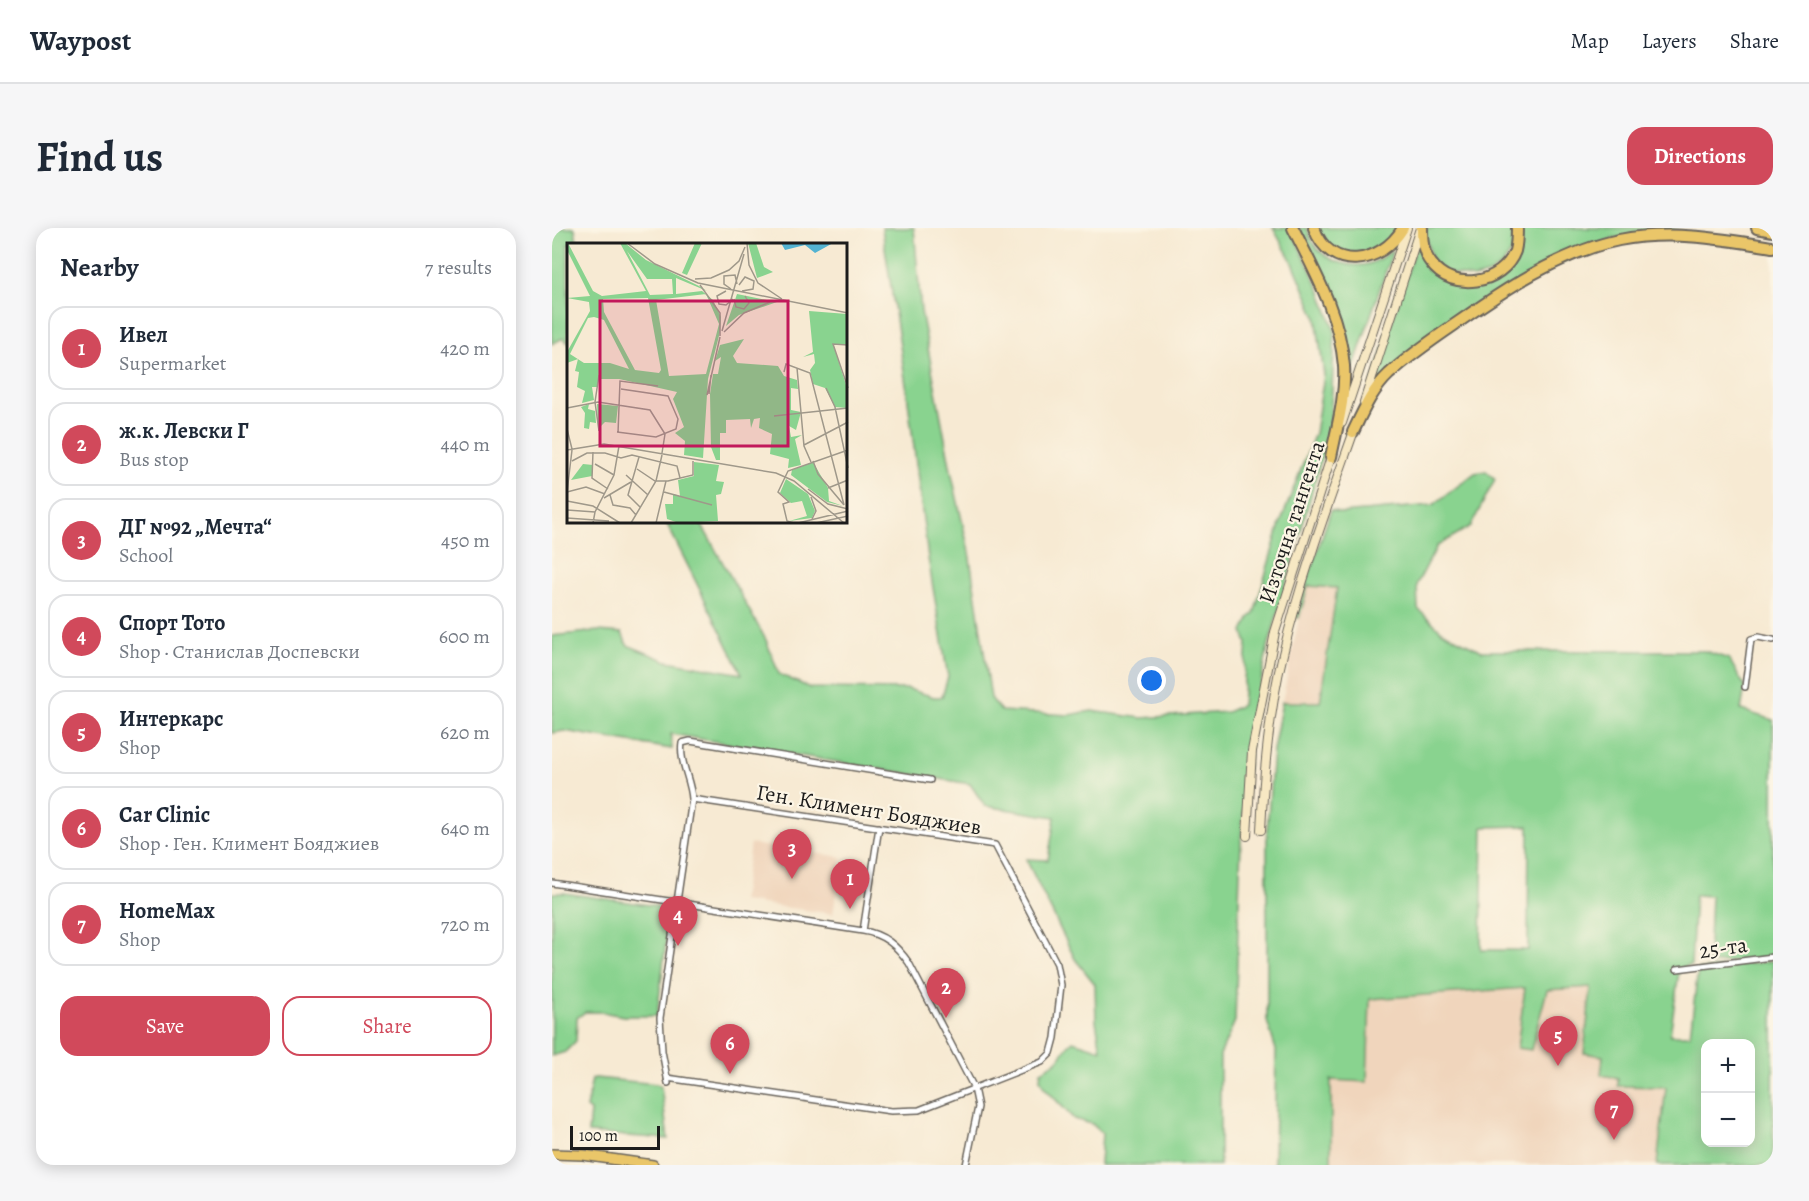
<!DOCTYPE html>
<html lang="en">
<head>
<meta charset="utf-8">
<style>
	:root { --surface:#fff; --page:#f6f6f7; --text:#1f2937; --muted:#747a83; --line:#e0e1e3; --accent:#d1495b }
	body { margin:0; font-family:Alegreya,serif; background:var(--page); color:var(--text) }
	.controls { position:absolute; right:18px; bottom:18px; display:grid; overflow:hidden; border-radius:12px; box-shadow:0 3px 15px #0003 }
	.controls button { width:54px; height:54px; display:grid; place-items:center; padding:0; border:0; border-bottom:2px solid var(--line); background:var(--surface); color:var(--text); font:30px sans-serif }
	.scale { position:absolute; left:18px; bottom:15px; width:90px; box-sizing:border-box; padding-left:6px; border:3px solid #1c1c1c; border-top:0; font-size:16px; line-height:21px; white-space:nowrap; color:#1c1c1c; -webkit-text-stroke:4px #fcf5e5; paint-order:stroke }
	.you { position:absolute; left:600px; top:453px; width:21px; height:21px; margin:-15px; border:4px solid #fff; border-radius:50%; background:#1a73e8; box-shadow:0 0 0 9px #1a73e833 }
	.badge { display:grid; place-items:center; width:39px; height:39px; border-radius:50%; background:var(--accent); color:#fff; font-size:20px; font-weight:700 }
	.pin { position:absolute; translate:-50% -50px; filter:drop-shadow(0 2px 3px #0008) }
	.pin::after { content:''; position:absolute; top:32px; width:21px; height:18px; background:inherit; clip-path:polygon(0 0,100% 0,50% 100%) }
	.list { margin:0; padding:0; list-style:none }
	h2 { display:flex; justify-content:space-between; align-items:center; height:78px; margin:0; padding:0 24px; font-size:26px }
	h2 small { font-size:20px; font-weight:400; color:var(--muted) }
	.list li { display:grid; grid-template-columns:39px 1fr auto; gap:18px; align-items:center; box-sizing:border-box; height:84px; margin:0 12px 12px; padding:0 12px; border:2px solid var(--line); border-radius:18px }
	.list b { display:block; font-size:22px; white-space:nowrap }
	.list p { margin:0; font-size:20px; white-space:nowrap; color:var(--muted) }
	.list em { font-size:20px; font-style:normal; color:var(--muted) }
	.actions { display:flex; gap:12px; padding:18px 24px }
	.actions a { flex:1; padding:14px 0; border:2px solid var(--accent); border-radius:18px; text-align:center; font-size:21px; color:var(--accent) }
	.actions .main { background:var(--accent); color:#fff }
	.map { position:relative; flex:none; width:1221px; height:937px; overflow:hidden; border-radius:18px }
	header { display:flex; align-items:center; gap:36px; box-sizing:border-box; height:84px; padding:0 30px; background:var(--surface); border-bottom:2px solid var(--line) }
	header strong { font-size:28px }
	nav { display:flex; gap:33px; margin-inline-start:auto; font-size:21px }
	.intro { display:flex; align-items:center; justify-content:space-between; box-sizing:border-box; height:144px; padding:0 36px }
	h1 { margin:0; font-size:42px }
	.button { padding:15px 27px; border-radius:18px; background:var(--accent); color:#fff; font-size:21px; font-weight:700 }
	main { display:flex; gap:36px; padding:0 36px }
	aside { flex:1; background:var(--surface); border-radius:18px; box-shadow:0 3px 15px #0003 }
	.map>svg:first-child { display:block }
	.built { fill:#f0d5bc }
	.green { fill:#89d38f; stroke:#527856; stroke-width:1.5; fill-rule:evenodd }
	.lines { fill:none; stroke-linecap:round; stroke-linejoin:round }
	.street-casing { stroke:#69645c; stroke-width:8 }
	.secondary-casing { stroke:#69645c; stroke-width:10 }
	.primary-casing { stroke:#69645c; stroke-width:12 }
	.highway-casing { stroke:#69645c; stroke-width:14 }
	.street { stroke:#fff; stroke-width:5 }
	.secondary { stroke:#f7e8c3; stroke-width:8 }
	.primary { stroke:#eac669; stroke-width:9 }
	.highway { stroke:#eac669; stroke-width:10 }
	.labels { text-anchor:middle; stroke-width:4.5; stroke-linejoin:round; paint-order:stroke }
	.street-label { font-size:22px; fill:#1c1c1c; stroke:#fcf5e5 }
	.inset-road { fill:none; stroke:#9f988a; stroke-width:1.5 }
	.view { fill:#c2185b; fill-opacity:0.15; stroke:#c2185b; stroke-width:3 }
	.inset-edge { fill:none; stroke:#1c1c1c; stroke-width:3 }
</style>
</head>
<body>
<header>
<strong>Waypost</strong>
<nav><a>Map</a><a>Layers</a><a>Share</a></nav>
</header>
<div class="intro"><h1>Find us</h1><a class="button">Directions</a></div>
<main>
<aside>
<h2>Nearby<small>7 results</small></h2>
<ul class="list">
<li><span class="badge">1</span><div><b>Ивел</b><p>Supermarket</p></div><em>420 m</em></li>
<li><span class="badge">2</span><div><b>ж.к. Левски Г</b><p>Bus stop</p></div><em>440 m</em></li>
<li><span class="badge">3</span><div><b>ДГ №92 „Мечта“</b><p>School</p></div><em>450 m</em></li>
<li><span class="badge">4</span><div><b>Спорт Тото</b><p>Shop · Станислав Доспевски</p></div><em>600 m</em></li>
<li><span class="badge">5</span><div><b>Интеркарс</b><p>Shop</p></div><em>620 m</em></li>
<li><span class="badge">6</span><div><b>Car Clinic</b><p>Shop · Ген. Климент Бояджиев</p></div><em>640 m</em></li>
<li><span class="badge">7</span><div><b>HomeMax</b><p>Shop</p></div><em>720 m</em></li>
</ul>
<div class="actions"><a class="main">Save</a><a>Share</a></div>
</aside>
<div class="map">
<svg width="1221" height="937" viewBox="0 0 1221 937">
	<rect width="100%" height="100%" fill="#fcf5e5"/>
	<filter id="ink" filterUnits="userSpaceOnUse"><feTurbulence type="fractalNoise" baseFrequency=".0167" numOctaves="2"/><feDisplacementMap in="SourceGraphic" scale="12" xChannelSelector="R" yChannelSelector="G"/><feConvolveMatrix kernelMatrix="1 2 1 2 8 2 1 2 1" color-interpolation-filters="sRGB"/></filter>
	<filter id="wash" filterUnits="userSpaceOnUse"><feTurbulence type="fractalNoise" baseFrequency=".008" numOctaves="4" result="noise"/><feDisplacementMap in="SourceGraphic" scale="24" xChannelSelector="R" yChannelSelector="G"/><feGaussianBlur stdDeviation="1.35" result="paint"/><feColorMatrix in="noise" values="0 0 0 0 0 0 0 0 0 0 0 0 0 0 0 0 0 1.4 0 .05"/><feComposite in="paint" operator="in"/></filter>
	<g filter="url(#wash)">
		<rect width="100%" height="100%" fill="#f7ead3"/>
		<!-- built -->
		<path class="built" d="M756 357 785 359 768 474H730L747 390Z
			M198 616 290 629 281 686 190 673Z
			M1039 759 1051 828 1066 850 1114 859 1105 937H779V852L815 854 818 771 973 760 965 820 979 821 995 762Z"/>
		<!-- green -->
		<path class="green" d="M0 0H23L25 16H16V115L11 110 0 116Z
			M330 0H362L369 83 399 243 417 324 439 470 449 483 517 487 540 483 590 490 675 484 690 477 695 415 691 404 698 389 702 386 728 296 763 205 772 147 764 89 742 37 721 0H738L769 64 783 104 778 200 715 423 699 506 693 559 689 613 683 793 668 827V937H548L550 905 540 896 522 891 492 859 488 851 489 843C496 839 505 835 509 828 514 820 513 819 521 813L549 822 544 793 543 756 523 731 474 631 496 632 503 589 433 578 418 556 119 506 120 521 12 503 0 505V408L46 403 70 405 75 417 115 433 190 446 114 294H148L214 412 227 446 258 460 356 461 382 469H390L396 449 376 330 354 157Z
			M747 0H755C757 4 758 10 760 14 773 34 803 43 824 33 830 30 835 26 841 22L794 161C794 144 795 125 792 109 785 71 764 34 747 0Z
			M764 0H846L831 21 806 28 783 24Z
			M874 0H961L960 23 950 37 937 46 922 50 893 44 880 32 873 6Z
			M968 0H1116L1147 7 1061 10 940 68 817 165 868 6 869 24 899 56 929 57 957 40Z
			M934 243 943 251 919 298 885 318 865 356 866 381 891 404 930 423H1153L1177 431 1193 459 1189 482 1221 492V729L1156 736 1159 668 1143 667 1139 737 1125 741 1127 744 1118 807H1138L1146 742 1221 733V937H1105L1114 859 1066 858V850L1049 847 1051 828 1032 825 1039 759 995 762 979 822 965 820 973 760 818 771 815 854 779 852V937H722L724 822 715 793V603L721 522 730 474H768L785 360 756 358 747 390 743 389 779 282 789 285 881 277 923 245ZM977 598 976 722H929L931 599ZM1154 816H1198V914H1154Z
			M12 665 118 680 105 788H71L50 784H33L25 790 24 813 13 824 0 828V665Z
			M43 850 105 856 109 859 116 911 36 905 38 883 34 880 40 851Z"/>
	</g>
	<g filter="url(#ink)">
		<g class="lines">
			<defs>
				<path id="street" d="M1193 459 1199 411 1206 409 1221 412
					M0 655 311 703C332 706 345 718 357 735L422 860 426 879 414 937
					M311 703 327 599
					M1125 741 1221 729
					M115 850 339 883 367 882 477 839 490 834 499 825 503 810 509 757 505 736 443 617 140 571
					M116 855 110 823 108 790 140 571C139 552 127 534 130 515L138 513 378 552"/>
				<path id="secondary" d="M812 174 868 0
					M790 195 855 0
					M709 602C712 543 717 483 731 426 749 349 777 274 803 200
					M695 608 700 523 723 404 780 226"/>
				<path id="primary" d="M0 926 31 927 101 937"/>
				<path id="highway" d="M741 0C763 44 788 88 792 138 794 168 785 199 779 229
					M762 0C778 45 829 37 851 0
					M870 0C870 13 871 25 879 35 900 65 951 56 963 23 965 15 965 8 965 0
					M1205 0 1221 3
					M801 204C811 183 820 162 837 146 857 128 880 112 902 97 950 63 1008 24 1067 12 1118 2 1170 11 1220 19"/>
			</defs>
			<!-- street casing -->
			<use href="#street" class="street-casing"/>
			<!-- secondary casing -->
			<use href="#secondary" class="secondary-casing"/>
			<!-- primary casing -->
			<use href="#primary" class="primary-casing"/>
			<!-- highway casing -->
			<use href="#highway" class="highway-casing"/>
			<!-- street -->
			<use href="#street" class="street"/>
			<!-- secondary -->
			<use href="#secondary" class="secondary"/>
			<!-- primary -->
			<use href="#primary" class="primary"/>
			<!-- highway -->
			<use href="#highway" class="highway"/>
		</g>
	</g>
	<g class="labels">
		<!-- street labels -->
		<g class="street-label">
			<text transform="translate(739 294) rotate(-72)" y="8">Източна тангента</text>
			<text transform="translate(317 581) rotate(9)" y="8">Ген. Климент Бояджиев</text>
			<text transform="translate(1171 719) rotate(-8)" y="8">25-та</text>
		</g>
	</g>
	<!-- overview -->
	<g transform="translate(15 15)">
		<rect width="280" height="280" fill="#f7ead3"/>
		<path d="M1 0 26 48 35 53 79 48 53 0H58L79 17 132 43 140 48 109 35V51L135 48 146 57 154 74 153 89 141 136 136 215 117 212 118 198 108 190 117 184 106 156 110 149 52 136H32L30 144H25L27 157 15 160 18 148 10 144 12 129 8 128 11 116 0 120V109L23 68 22 59 0 55 23 53 0 7ZM60 8 80 36H105L106 51 83 52ZM139 51 152 81 139 131 102 133 89 57ZM81 55 94 127 92 130 68 127 37 69 36 56ZM27 74 37 77 62 126 43 120H17L3 111 21 75ZM128 0H135L120 32 115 30ZM181 0H189L197 24 206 29 190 35ZM170 51 210 59 172 72 159 83ZM242 68 280 71V101H266L280 145V165L268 164 258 145 246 141 243 127 248 120 247 111 236 114 246 109ZM177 96 166 113 170 120 211 123 217 133 230 137 231 146 224 145V167L234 169 229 187 222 183 224 194 235 192 228 196 234 222 221 225 222 216 203 211 205 191 192 185 193 175 187 176 184 185 183 176 159 177V190H153V217H149L144 204 143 151 146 131H151L154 114 148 118 153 102ZM22 161 21 166 28 168 29 180 23 179 22 186 17 185 18 170 14 164ZM30 161 51 163 49 180 38 179 31 186ZM127 219 152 222 149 238 157 239 154 251 149 252 151 278 112 280 100 276 98 261H106V251L113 253 111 237 127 233ZM246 219 261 245 262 258 276 263 260 259 224 232 225 227ZM16 221 26 222 25 233 4 237ZM219 236 241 251 248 268 245 275 222 278 240 273 235 258 224 260 213 250Z" fill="#89d38f" fill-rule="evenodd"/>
		<path d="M214 0H266L248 10 238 2 218 7Z" fill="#53b3d2"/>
		<path class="inset-road" d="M60 0 88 21 131 40 281 70M180 0 182 22 191 40 215 56M128 36 144 35 162 27 172 18 178 4M133 42 153 70V93M172 42 178 34 187 38 186 46 175 48M164 46 157 41V33L168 32 170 41M159 48 150 53 152 61 159 62 166 56M167 56 169 64 177 66 182 60 178 53M155 88 177 11M157 89 177 70 203 59M281 102 266 101 281 145M230 125 237 203 244 219M217 129 219 121 243 130 277 262M32 132 28 159 32 188M259 145 268 164 281 225M142 151 144 132M140 152 153 94M0 165 31 159 83 167 98 191 95 210M207 173 281 165M0 186 5 206M50 189 89 194 109 186 111 176 101 153 54 146M51 190 53 138 91 143M237 202 281 179M0 207 37 201 209 230 227 238 277 280M26 209 25 235 41 246M72 214 61 252 73 264M5 218 20 210H38L54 215 65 212 110 223 113 235M246 218 251 231 277 262M28 221 47 232M70 226 88 238H101L126 232V218M59 232 81 252M261 245 281 237M241 246 261 261 281 266M0 249 5 207M0 249 19 244 38 251M97 249 145 262M43 252 46 262 63 265 69 272M244 254 249 268 245 276M37 255 64 239M0 258 26 263 53 280M0 267 28 269M0 275 42 278M26 280 28 269 47 232 52 203M64 280 89 238 95 212M89 280 99 238M227 280 220 278 216 261 222 259 211 249 221 228 281 207M231 280 281 268M249 280 281 273"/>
		<path class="view" d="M33 58H221V203H33Z"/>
		<rect width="280" height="280" class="inset-edge"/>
	</g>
</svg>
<div class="controls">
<button>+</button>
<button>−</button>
</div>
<div class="scale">100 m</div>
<div class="you"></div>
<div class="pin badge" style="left:298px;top:681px">1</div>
<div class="pin badge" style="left:394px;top:790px">2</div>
<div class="pin badge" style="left:240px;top:651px">3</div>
<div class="pin badge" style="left:126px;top:718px">4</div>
<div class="pin badge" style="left:1006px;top:838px">5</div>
<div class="pin badge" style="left:178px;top:846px">6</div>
<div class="pin badge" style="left:1062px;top:912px">7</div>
</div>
</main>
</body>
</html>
